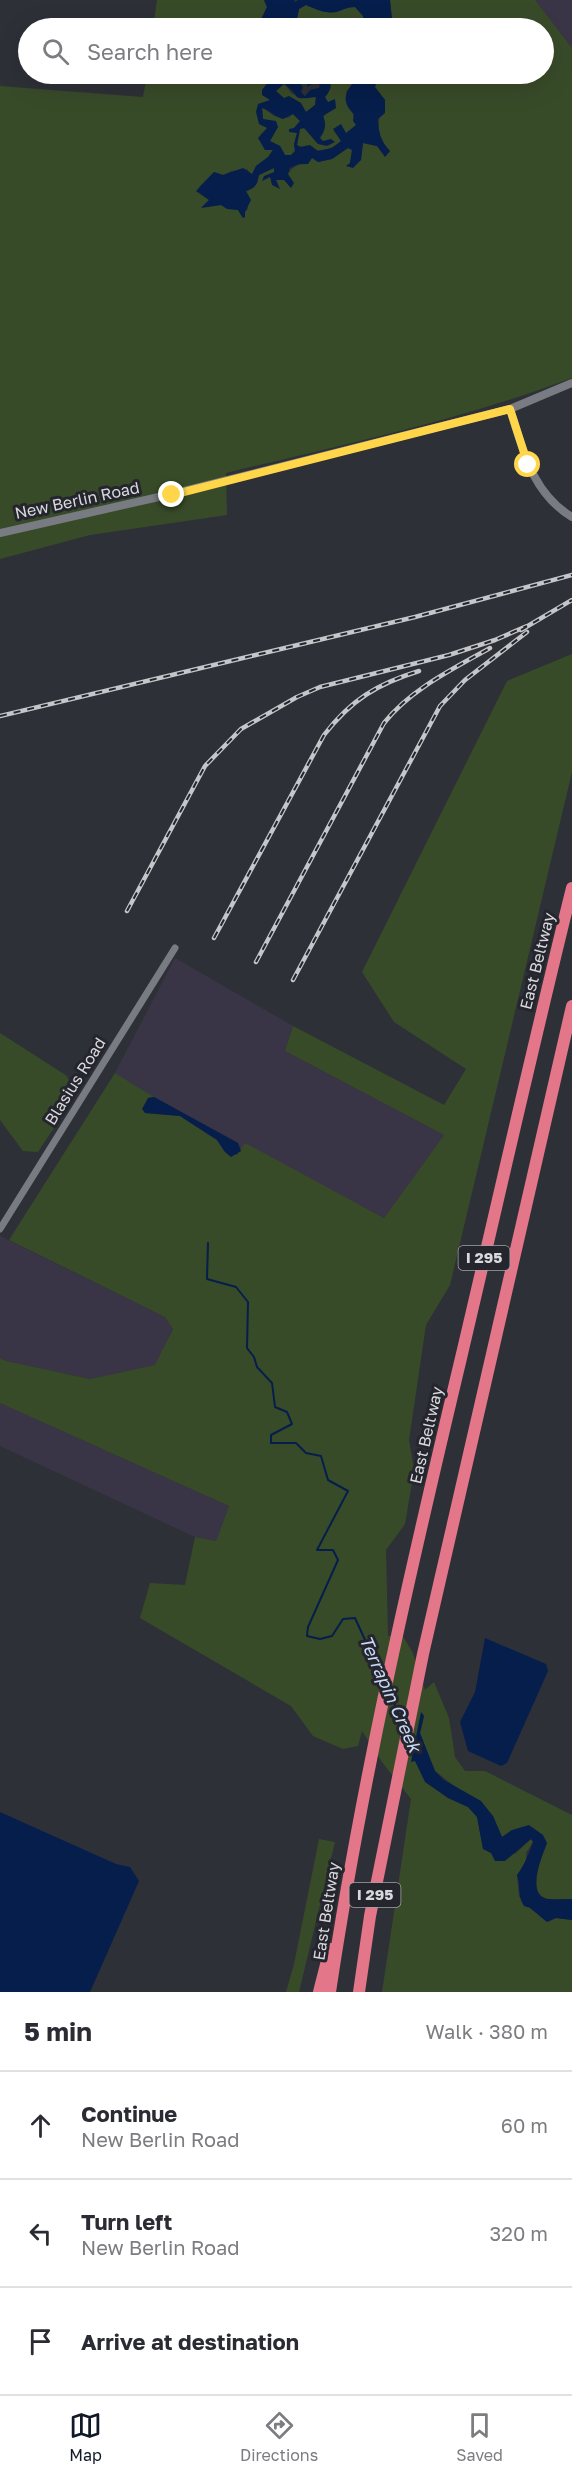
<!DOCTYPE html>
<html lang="en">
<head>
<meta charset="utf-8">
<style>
	:root { --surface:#fff; --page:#f2f2f3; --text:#2b2b33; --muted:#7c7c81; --line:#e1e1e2; --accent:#111827 }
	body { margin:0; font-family:"Golos Text",sans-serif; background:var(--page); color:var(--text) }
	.stop { position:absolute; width:18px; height:18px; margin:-14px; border:4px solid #ffd54a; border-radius:50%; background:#fff }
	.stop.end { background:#ffd54a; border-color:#fff; box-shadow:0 2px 6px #0008 }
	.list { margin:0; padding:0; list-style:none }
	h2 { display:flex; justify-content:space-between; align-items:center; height:78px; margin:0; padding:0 24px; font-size:26px }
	h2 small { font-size:20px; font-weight:400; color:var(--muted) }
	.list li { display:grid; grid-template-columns:39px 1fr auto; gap:18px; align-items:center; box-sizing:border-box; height:108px; padding:0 24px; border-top:2px solid var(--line) }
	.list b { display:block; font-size:22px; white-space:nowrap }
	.list p { margin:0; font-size:20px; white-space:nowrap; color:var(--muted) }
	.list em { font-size:20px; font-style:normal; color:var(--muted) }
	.icon { flex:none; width:33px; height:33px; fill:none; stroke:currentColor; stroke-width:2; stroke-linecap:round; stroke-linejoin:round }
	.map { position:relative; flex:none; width:572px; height:1992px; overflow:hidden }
	.search { position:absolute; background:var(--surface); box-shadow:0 6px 24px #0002; left:18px; right:18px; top:18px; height:66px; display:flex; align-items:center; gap:15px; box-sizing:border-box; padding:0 21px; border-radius:33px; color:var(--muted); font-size:22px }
	.sheet { height:402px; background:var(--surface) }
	nav { display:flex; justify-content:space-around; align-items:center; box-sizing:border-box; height:84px; border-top:2px solid var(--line); background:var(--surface); font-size:16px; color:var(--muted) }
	nav a { display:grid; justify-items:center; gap:3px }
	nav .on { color:var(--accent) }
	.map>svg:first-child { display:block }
	.commercial { fill:#3a3546 }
	.green { fill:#384b29 }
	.water { fill:#061e4b; fill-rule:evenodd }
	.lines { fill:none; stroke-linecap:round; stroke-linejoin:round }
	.stream { stroke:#061e4b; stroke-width:2 }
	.minor { stroke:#797b83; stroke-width:7 }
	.tertiary { stroke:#797b83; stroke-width:8 }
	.motorway { stroke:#e47689; stroke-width:12 }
	.rail-casing { stroke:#c4c6ca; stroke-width:4.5 }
	.rail { stroke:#25262d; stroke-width:2; stroke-dasharray:7; stroke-linecap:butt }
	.route { stroke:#ffd54a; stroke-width:8 }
	.labels { text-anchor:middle; stroke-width:6; stroke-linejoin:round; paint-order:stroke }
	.shield { fill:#25262d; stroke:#a2a3a8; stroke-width:1.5 }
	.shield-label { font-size:15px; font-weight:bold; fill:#d8d9dd }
	.street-label { font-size:16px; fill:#d8d9dd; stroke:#25262d }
	.water-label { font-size:18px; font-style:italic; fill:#c6d8f7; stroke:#25262d }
</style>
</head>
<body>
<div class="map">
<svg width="572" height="1992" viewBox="0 0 572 1992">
	<rect width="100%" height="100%" fill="#2e3037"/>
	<!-- commercial -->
	<path class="commercial" d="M535 0H572V48L535 1Z
		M175 958 293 1026 285 1051 444 1135 384 1218 245 1144 241 1151 238 1143 154 1097 115 1073Z
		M0 1236 165 1317 173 1328 156 1365 90 1379 6 1361 0 1358Z
		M0 1403 229 1506 216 1541 195 1537 0 1446Z"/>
	<!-- green -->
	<path class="green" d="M157 0H264L267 7 257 28H153Z
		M390 0H535L572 48V378C460 420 343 445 226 473L227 515 90 535 0 559V86L143 97 147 74H270V80L262 90 271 100 262 103 256 112 268 128 260 135 269 148 273 150 268 157 256 166 252 175 247 169 231 171 223 175 214 172 199 187 209 200 202 207 221 205 238 210 242 217H245V212L248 209 246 191 257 184 259 175 274 168 275 172 270 177 279 188 276 180H284C292 169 293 164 308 164L312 157 318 162 332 159 348 148 352 149 350 163 361 160 363 143 377 146 385 156 390 151C374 135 378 119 385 100L375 87 379 74H544V28H393Z
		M306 5C315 9 326 14 336 12 343 10 347 7 355 7L363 16 364 24 359 28H301L297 19 299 9Z
		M326 74H336L353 83 346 92 356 125 346 134 344 131H334L341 141C327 153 314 152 297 145L300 129 305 128 318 144 323 142 320 138 327 102 325 96 328 77Z
		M284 83 292 94 316 97 315 105 306 112 278 95 276 91Z
		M262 107 274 116 288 118 293 114 300 121 294 128 297 133 294 144 295 151 291 155H285L280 146 270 141 278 127 263 119Z
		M572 654V772L450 1285 426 1325 409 1440 414 1470 405 1524 386 1550 388 1636 402 1635 413 1653 425 1690 434 1682 449 1718 455 1757 465 1771H485L572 1815V1899H546L539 1895C532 1878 541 1860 547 1843L512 1830 502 1837 493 1816 435 1771 420 1733 424 1716 422 1713 415 1761 448 1798 468 1807 477 1817 483 1849 491 1853 515 1854 531 1839 533 1842 526 1853V1863L517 1875 519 1897 547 1922 556 1918 572 1920V1992H382L411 1799 382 1762 362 1731 358 1746 343 1749 313 1736 291 1706 140 1618 150 1583 185 1585 195 1537 216 1541 229 1506 0 1403V1358L6 1361 90 1379 155 1365 173 1329 165 1317 9 1240 115 1073 154 1097 148 1098 145 1113 180 1116 217 1140 225 1152 237 1155 245 1143 384 1218 444 1135 285 1051 293 1026 444 1105 466 1069 394 1022 362 972 507 681Z
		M0 1033 67 1076 75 1096 38 1152 23 1151 0 1120Z
		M319 1839 335 1842 299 1992H286L294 1964Z"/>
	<!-- water -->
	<path class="water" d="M264 0H294L295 2 298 0H390L393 28H359L364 24 363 16 355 7C347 7 343 10 336 12 326 14 315 9 306 5L299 9 297 19 301 28H293L292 22 279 18 274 21 276 28H257L267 7Z
		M270 74H294L299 77V82L303 87 301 92 305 96 310 90 319 88 320 85 314 83 307 87 308 79 302 74H326C333 82 332 89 325 97L328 102 335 99 336 108 323 116C327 125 325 130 320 138L323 141 331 139 335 142 327 146 318 144 304 128 300 129 297 145 300 147 310 145 318 151 332 148 341 141 333 129 341 124 346 133 356 125 353 121 354 114C342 103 344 94 353 83L336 74H379L375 87 385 100V113L378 119C378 131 381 142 390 151L385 157 377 146 363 143 361 160 353 168 346 166 350 163 352 150 348 148 332 159 318 162 312 158 308 164H299L290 168 288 174 294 183 291 188 284 180H276L280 189 272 185 270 177 262 181 264 176 274 172V168L259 175C257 184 256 188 246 191L251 200 245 212V217L243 218 238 210 227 209 221 205 201 208 209 200 196 191 214 172 223 175 243 168 252 174 256 166 268 157 273 150H265L258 138 267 128 259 124 256 112 258 104 270 100 262 95V90L270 80ZM284 84C302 96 289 101 316 97L315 105 306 112 301 103 289 96 284 98 276 91ZM262 108C269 110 275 117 283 119L293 114 300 121 294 128 289 129V132L297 133 294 144 295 151 291 155H285L280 146 270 141 278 127 276 121 263 119Z
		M154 1097 238 1143 241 1151 231 1157 225 1152 217 1140 180 1116 145 1113 142 1109 148 1098Z
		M485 1638 546 1664 548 1671 507 1763 501 1766 468 1751 460 1722 475 1692Z
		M421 1712 424 1716 420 1733 435 1771 444 1780 481 1801 493 1816 502 1837 512 1830 529 1825 543 1835 547 1843C542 1856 525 1895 548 1899 555 1900 564 1899 572 1899V1920L556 1918 547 1922 530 1908 524 1906C517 1895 521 1887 517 1875 525 1864 529 1853 533 1842L531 1839 505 1861H495L491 1853 483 1849 477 1817 468 1807 448 1798 425 1782 415 1761 411 1762Z
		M0 1812 116 1864 130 1867 139 1881 90 1992H0Z"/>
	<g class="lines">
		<!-- stream -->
		<path class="stream" d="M208 1243 207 1279 236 1287 248 1302 247 1348 254 1357 257 1367 272 1383 275 1407 287 1412 292 1424 271 1435V1443H296L306 1453 321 1456 328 1480 348 1491 317 1550H333L338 1560 308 1627 307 1636 320 1639 332 1636 343 1619 355 1618 382 1677
			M390 1694 403 1724"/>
		<!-- minor -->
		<path class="minor" d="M0 1229 175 948"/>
		<!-- tertiary -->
		<path class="tertiary" d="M510 409C523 450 532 493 572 517
			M0 533 172 494 510 409 572 383"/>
		<!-- motorway -->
		<path class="motorway" d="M319 1992 330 1949
			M330 1992C362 1778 411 1568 461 1358 498 1201 533 1045 572 888
			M359 1992 370 1916 423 1654 572 1006"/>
		<defs>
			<path id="rail" d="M521 630 572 600
				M0 716 415 617 572 575
				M127 911 205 766 241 729 297 697 320 687 449 655 495 640 527 626
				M214 938 324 735C351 700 377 684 419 671
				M256 962 384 723C411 689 453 669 490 648
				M293 980 440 706 465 680 527 632"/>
		</defs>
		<!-- rail casing -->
		<use href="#rail" class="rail-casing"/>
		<!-- rail -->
		<use href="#rail" class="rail"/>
	</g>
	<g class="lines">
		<!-- route -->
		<path class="route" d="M172 495 510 409 528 465"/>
	</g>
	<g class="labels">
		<!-- shield labels -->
		<g class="shield">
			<rect x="458.5" y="1246" width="51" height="24" rx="4.5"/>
			<rect x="349.5" y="1883" width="51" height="24" rx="4.5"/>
		</g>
		<g class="shield-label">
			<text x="484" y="1263">I 295</text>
			<text x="375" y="1900">I 295</text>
		</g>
		<!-- street labels -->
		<g class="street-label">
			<text transform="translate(77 500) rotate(-12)" y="6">New Berlin Road</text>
			<text transform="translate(537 961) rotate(-76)" y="6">East Beltway</text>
			<text transform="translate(75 1081) rotate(-58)" y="6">Blasius Road</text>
			<text transform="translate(426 1435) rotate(-77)" y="6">East Beltway</text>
			<text transform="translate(326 1911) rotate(-81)" y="6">East Beltway</text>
		</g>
		<!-- water labels -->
		<g class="water-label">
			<text transform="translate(390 1694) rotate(66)" y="6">Terrapin Creek</text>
		</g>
	</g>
</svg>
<div class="stop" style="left:528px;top:465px"></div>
<div class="stop end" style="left:172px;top:495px"></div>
<div class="search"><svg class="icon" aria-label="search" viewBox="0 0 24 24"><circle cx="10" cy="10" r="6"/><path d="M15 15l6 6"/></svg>Search here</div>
</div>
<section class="sheet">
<h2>5 min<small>Walk · 380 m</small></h2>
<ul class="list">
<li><svg class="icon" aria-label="ahead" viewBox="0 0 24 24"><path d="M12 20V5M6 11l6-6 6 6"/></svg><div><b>Continue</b><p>New Berlin Road</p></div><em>60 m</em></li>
<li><svg class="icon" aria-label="left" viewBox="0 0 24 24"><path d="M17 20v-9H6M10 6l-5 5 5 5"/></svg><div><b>Turn left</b><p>New Berlin Road</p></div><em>320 m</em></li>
<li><svg class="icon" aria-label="arrive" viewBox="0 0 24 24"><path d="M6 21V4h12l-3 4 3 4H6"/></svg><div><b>Arrive at destination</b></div></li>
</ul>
</section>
<nav>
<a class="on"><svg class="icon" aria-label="map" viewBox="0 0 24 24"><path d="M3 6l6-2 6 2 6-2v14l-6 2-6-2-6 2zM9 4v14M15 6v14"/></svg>Map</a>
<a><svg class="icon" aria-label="directions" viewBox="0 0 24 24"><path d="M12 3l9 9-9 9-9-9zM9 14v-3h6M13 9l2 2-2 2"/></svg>Directions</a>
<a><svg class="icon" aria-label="saved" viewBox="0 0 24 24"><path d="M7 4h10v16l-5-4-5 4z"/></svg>Saved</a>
</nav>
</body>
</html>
